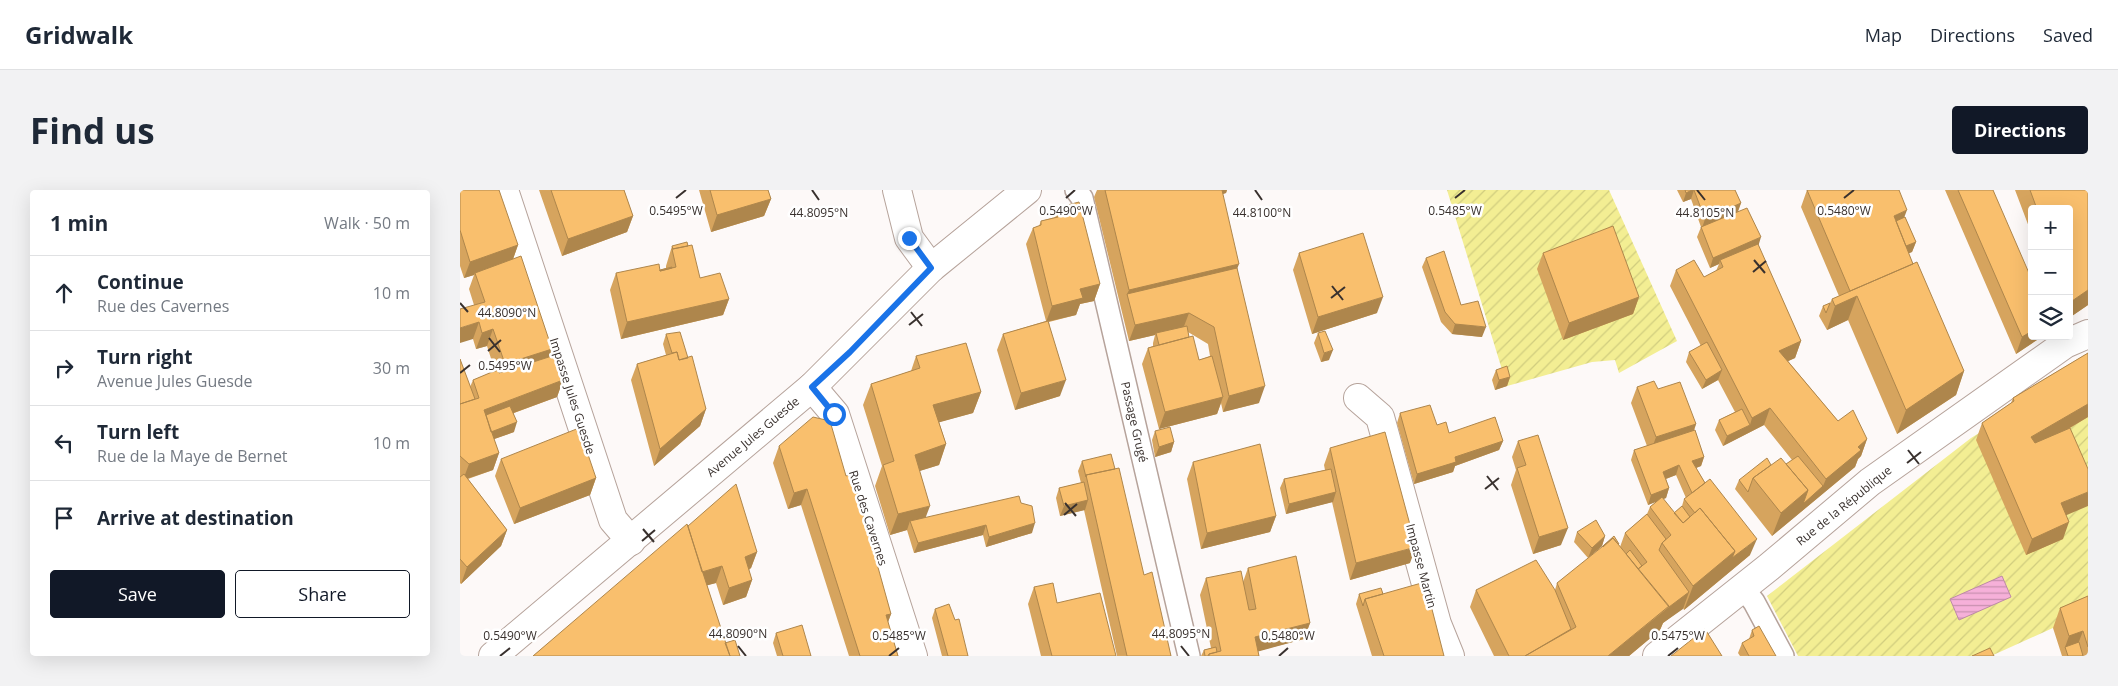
<!DOCTYPE html>
<html lang="en">
<head>
<meta charset="utf-8">
<style>
	:root { --surface:#fff; --page:#f2f2f3; --text:#1f2937; --muted:#747a83; --line:#e0e1e3; --accent:#111827 }
	body { margin:0; font-family:"Open Sans",sans-serif; background:var(--page); color:var(--text) }
	.controls { position:absolute; right:15px; top:15px; display:grid; overflow:hidden; border-radius:5px; box-shadow:0 5px 20px #0002 }
	.controls button { width:45px; height:45px; display:grid; place-items:center; padding:0; border:0; border-bottom:1px solid var(--line); background:var(--surface); color:var(--text); font:25px sans-serif }
	.stop { position:absolute; width:15px; height:15px; margin:-11px; border:4px solid #1a73e8; border-radius:50%; background:#fff }
	.stop.end { background:#1a73e8; border-color:#fff; box-shadow:0 1px 5px #0008 }
	.list { margin:0; padding:0; list-style:none }
	h2 { display:flex; justify-content:space-between; align-items:center; height:65px; margin:0; padding:0 20px; font-size:21px }
	h2 small { font-size:16px; font-weight:400; color:var(--muted) }
	.list li { display:grid; grid-template-columns:32px 1fr auto; gap:15px; align-items:center; box-sizing:border-box; height:75px; padding:0 20px; border-top:1px solid var(--line) }
	.list b { display:block; font-size:19px; white-space:nowrap }
	.list p { margin:0; font-size:16px; white-space:nowrap; color:var(--muted) }
	.list em { font-size:16px; font-style:normal; color:var(--muted) }
	.actions { display:flex; gap:10px; padding:15px 20px }
	.actions a { flex:1; padding:11px 0; border:1px solid var(--accent); border-radius:5px; text-align:center; font-size:18px; color:var(--accent) }
	.actions .main { background:var(--accent); color:#fff }
	.icon { flex:none; width:28px; height:28px; fill:none; stroke:currentColor; stroke-width:2; stroke-linecap:round; stroke-linejoin:round }
	.map { position:relative; flex:none; width:1628px; height:466px; overflow:hidden; border-radius:5px }
	header { display:flex; align-items:center; gap:30px; box-sizing:border-box; height:70px; padding:0 25px; background:var(--surface); border-bottom:1px solid var(--line) }
	header strong { font-size:24px }
	nav { display:flex; gap:28px; margin-inline-start:auto; font-size:18px }
	.intro { display:flex; align-items:center; justify-content:space-between; box-sizing:border-box; height:120px; padding:0 30px }
	h1 { margin:0; font-size:35px }
	.button { padding:12px 22px; border-radius:5px; background:var(--accent); color:#fff; font-size:18px; font-weight:700 }
	main { display:flex; gap:30px; padding:0 30px }
	aside { flex:1; background:var(--surface); border-radius:5px; box-shadow:0 5px 20px #0002 }
	.map>svg:first-child { display:block }
	.garden { fill:url(#garden-furrows) }
	.water { fill:url(#water-rules); stroke:#bd8aa6 }
	.lines { fill:none; stroke-linecap:round; stroke-linejoin:round }
	.lane-casing { stroke:#b6a39b; stroke-width:24 }
	.street-casing { stroke:#b6a39b; stroke-width:30 }
	.secondary-casing { stroke:#b6a39b; stroke-width:30 }
	.lane { stroke:#fff; stroke-width:21 }
	.street { stroke:#fff; stroke-width:28 }
	.secondary { stroke:#fff; stroke-width:28 }
	.wall { fill:#d6a45e; fill-rule:evenodd }
	.shaded-wall { fill:#ae864c }
	.building { fill:#f9bf6d; stroke:#ae864c }
	.route { stroke:#1a73e8; stroke-width:6 }
	.ticks { fill:none; stroke:#39312e; stroke-width:2 }
	.labels { text-anchor:middle; stroke-width:5; stroke-linejoin:round; paint-order:stroke }
	.street-label { font-size:12px; fill:#39312e; stroke:#fff }
	.ticks-label { font-size:12px; text-anchor:middle; fill:#39312e; stroke:#fff; stroke-width:5; stroke-linejoin:round; paint-order:stroke }
</style>
</head>
<body>
<header>
<strong>Gridwalk</strong>
<nav><a>Map</a><a>Directions</a><a>Saved</a></nav>
</header>
<div class="intro"><h1>Find us</h1><a class="button">Directions</a></div>
<main>
<aside>
<h2>1 min<small>Walk · 50 m</small></h2>
<ul class="list">
<li><svg class="icon" aria-label="ahead" viewBox="0 0 24 24"><path d="M12 20V5M6 11l6-6 6 6"/></svg><div><b>Continue</b><p>Rue des Cavernes</p></div><em>10 m</em></li>
<li><svg class="icon" aria-label="right" viewBox="0 0 24 24"><path d="M7 20v-9h11M14 6l5 5-5 5"/></svg><div><b>Turn right</b><p>Avenue Jules Guesde</p></div><em>30 m</em></li>
<li><svg class="icon" aria-label="left" viewBox="0 0 24 24"><path d="M17 20v-9H6M10 6l-5 5 5 5"/></svg><div><b>Turn left</b><p>Rue de la Maye de Bernet</p></div><em>10 m</em></li>
<li><svg class="icon" aria-label="arrive" viewBox="0 0 24 24"><path d="M6 21V4h12l-3 4 3 4H6"/></svg><div><b>Arrive at destination</b></div></li>
</ul>
<div class="actions"><a class="main">Save</a><a>Share</a></div>
</aside>
<div class="map">
<svg width="1628" height="466" viewBox="0 0 1628 466">
	<defs>
		<pattern id="garden-furrows" width="10" height="10" patternUnits="userSpaceOnUse" patternTransform="scale(1.25)"><rect width="10" height="10" fill="#f3ee93"/><path d="M-1 1l2-2M0 10L10 0M9 11l2-2" fill="none" stroke="#d1cd7f"/></pattern>
		<pattern id="water-rules" width="6" height="5" patternUnits="userSpaceOnUse" patternTransform="scale(1.25)"><rect width="6" height="5" fill="#f6b0d9"/><path d="M0 2.5h6" fill="none" stroke="#c890b0"/></pattern>
	</defs>
	<rect width="100%" height="100%" fill="#fdf9f8"/>
	<!-- garden -->
	<path class="garden" d="M987 0H1149L1217 151 1159 183 1155 170 1132 172 1047 196Z
		M1628 176V422L1531 466H1338L1307 406 1511 248Z"/>
	<!-- water -->
	<path class="water" d="M1542 386 1551 407 1499 430 1490 409Z"/>
	<g class="lines">
		<defs>
			<path id="lane" d="M616 0 622 8 729 466
				M1283 398 1294 412 1323 466"/>
			<path id="street" d="M44 0 153 330 171 351
				M437 0 449 48 471 78
				M352 197 375 224 453 466
				M898 208 920 227 977 434 990 466
				M1197 466 1309 377 1410 292 1605 154 1628 144"/>
			<path id="secondary" d="M33 466 352 197 471 78 567 0"/>
		</defs>
		<!-- lane casing -->
		<use href="#lane" class="lane-casing"/>
		<!-- street casing -->
		<use href="#street" class="street-casing"/>
		<!-- secondary casing -->
		<use href="#secondary" class="secondary-casing"/>
		<!-- lane -->
		<use href="#lane" class="lane"/>
		<!-- street -->
		<use href="#street" class="street"/>
		<!-- secondary -->
		<use href="#secondary" class="secondary"/>
	</g>
	<!-- wall -->
	<path class="wall" d="M0 0 58 55 53 69 92 159 89 167 103 190 97 207 54 223V242L34 249 39 263 33 280 8 289 47 340 41 356 1 394 0 393V169L10 197 13 190 35 181 27 156 16 159 13 149 14 115 9 99 14 85 4 88 0 76Z
		M79 0H164L173 26 167 42 102 66Z
		M239 0H308L311 9 304 26 251 42Z
		M637 0H767L766 3 762 4 777 78 799 213 763 222 761 213 757 224 699 239 682 174 688 158 693 156V153L695 145 669 151 634 7ZM728 142 748 154 750 166 739 170 729 147Z
		M1217 0H1275L1281 13 1278 22 1298 56 1341 151 1335 168 1328 171 1378 231 1407 249 1401 266 1398 269 1395 277 1312 346 1275 299 1279 290 1311 275 1326 274 1332 270 1304 235 1263 256 1255 240 1259 230 1275 222 1258 190 1242 199 1226 172 1229 162 1241 156 1210 96 1216 80 1244 87 1256 81 1259 74 1250 78 1237 47 1241 37 1231 9 1223 12Z
		M1347 0 1445 27 1456 52 1452 62 1448 63 1453 74 1504 181 1496 205 1437 244 1388 130 1367 140 1359 126 1363 116 1370 113 1372 109 1379 106 1341 17Z
		M1485 0H1533L1583 146 1556 164Z
		M1555 0H1628V115L1609 128V19H1572V45Z
		M596 18 640 94 634 111 620 114 616 125 589 132 600 206 555 220 537 160 543 144 586 131 566 54 573 38 579 36 581 31 592 28Z
		M212 56 240 88 269 109 263 125 161 149 150 100 156 83 200 80 206 78V76Z
		M839 63 917 123 852 144 833 80Z
		M1083 63 1179 107 1173 124 1103 150 1077 79Z
		M966 68 1001 115 1022 147 992 144 981 132 962 77Z
		M858 143 869 170 861 172 854 153Z
		M206 144 228 168 246 219 240 236 194 276 171 190 177 174 206 165 203 154Z
		M1628 163V227L1610 238 1606 325 1603 349 1566 365 1516 250 1522 233 1551 213 1553 208Z
		M456 166 521 202 513 223 479 232 486 254 479 275 459 281 465 328 561 313 572 343 526 357 523 345 454 363 447 340 430 345 415 296 422 276 403 215 411 194 451 181Z
		M1036 180 1050 187 1047 196 1035 200 1032 190Z
		M1177 197 1198 199 1236 234 1234 241 1244 267 1241 276 1236 278 1290 365 1224 420 1223 418 1203 433 1200 440 1169 466H1034L1010 417 1016 400H1095L1097 393 1142 358 1143 356 1159 354V355L1160 357 1165 343 1187 324 1190 317 1197 311 1188 315 1171 270 1174 260 1187 256 1171 213ZM1216 285 1226 308 1224 309 1222 316 1214 323 1203 309 1206 308 1209 298 1206 289Z
		M940 223 977 235 989 243 1043 251 1039 260 995 276 993 282 954 294 937 233Z
		M695 241 714 252 711 262 695 267 692 250Z
		M1058 251 1101 355 1073 364 1051 295 1056 280 1052 267Z
		M319 256 386 286 431 424 428 432 438 466H389L341 315 328 319 313 273Z
		M870 258 950 373 890 390 872 312 826 324 820 298 824 289 865 280 864 275Z
		M41 269 136 288 130 305 54 334 35 286Z
		M622 271 684 385 711 466H657L624 320 600 326 596 308 599 298 621 293 618 281Z
		M733 272 816 326 810 342 741 359 727 289Z
		M228 336 297 362 291 378 289 380 292 390 286 407 263 415 256 393 247 395 265 453 73 466Z
		M1117 342 1145 346 1142 356 1128 368 1114 352Z
		M788 378 850 433 844 449 798 461 799 466H741L744 460 751 458 740 405 746 388 783 392Z
		M574 397 597 413 656 466H581L568 414Z
		M899 404H923L984 466H912L896 414Z
		M1628 406V466H1602L1593 438 1600 418Z
		M475 419 508 466H482L472 428Z
		M1292 440 1316 466H1280L1278 463 1282 453 1289 449Z
		M316 443 351 466H317L313 453Z"/>
	<!-- shaded-wall -->
	<path class="shaded-wall" d="M754 0H767L766 3 751 8Z
		M1232 0H1234L1231 9 1223 12 1226 3Z
		M311 9 304 26 251 42 257 25Z
		M1281 13 1277 23 1242 38 1245 29Z
		M1447 20 1441 36 1434 40V26Z
		M173 26 167 42 102 66 108 49Z
		M1301 47 1298 57 1260 70 1259 74 1250 78 1253 68Z
		M1456 52 1452 62 1438 68 1441 58Z
		M58 55 52 72 15 83 14 85 4 88 10 72Z
		M779 74 771 95 667 104 669 100Z
		M640 94 634 111 620 114 616 125 586 132 592 116 620 99Z
		M1628 100V115L1609 128V118L1612 111Z
		M1397 106 1388 130 1367 140 1375 116Z
		M923 107 917 123 852 144 858 127Z
		M1179 107 1173 124 1103 150 1109 133Z
		M269 109 263 125 161 149 167 132Z
		M729 123 723 139 696 143 695 145 669 151 675 135Z
		M19 132 13 149 0 153V138Z
		M995 134 1026 137 1022 147 992 144Z
		M33 139 27 156 16 159 22 143Z
		M1572 141V146H1583L1556 164 1562 147Z
		M1341 151 1335 168 1313 178 1319 161Z
		M92 159 86 175 39 191 45 174Z
		M873 160 869 170 861 172 864 163Z
		M1262 180 1258 190 1242 199 1246 190Z
		M1504 181 1496 205 1437 244 1446 220Z
		M1050 187 1047 196 1035 200 1039 190Z
		M103 190 97 207 24 234V220Z
		M606 190 600 206 555 220 561 203Z
		M805 196 799 213 763 222 769 206Z
		M521 202 513 223 466 236 473 215Z
		M763 207 757 224 699 239 705 222Z
		M1628 214V227L1565 264 1571 247Z
		M1310 218 1304 235 1263 256 1267 246 1290 235 1292 228Z
		M246 219 240 236 194 276 200 259Z
		M57 232 54 242 23 253 27 243Z
		M1236 234 1230 250 1190 264 1196 247Z
		M1407 249 1401 266 1398 269 1395 277 1312 346 1321 323 1348 300 1363 296 1366 289 1398 257Z
		M1043 251 1039 260 995 276 993 282 954 294 957 284 995 267Z
		M714 252 711 262 695 267 699 257Z
		M486 254 479 275 447 285 455 265Z
		M39 263 33 280 3 290 9 274Z
		M1244 267 1241 276 1228 281 1232 271Z
		M1219 275 1216 285 1200 291 1203 282Z
		M136 288 130 305 54 334 60 318Z
		M1209 298 1206 308 1188 315 1191 305Z
		M347 299 341 315 328 319 334 303Z
		M876 302 873 312 826 324 829 314Z
		M1628 302V316L1595 330 1601 313Z
		M628 310 625 320 600 326 604 316Z
		M470 316 462 337 450 331 447 340 430 345 438 324Z
		M816 326 810 342 741 359 747 343Z
		M1609 332 1603 349 1566 365 1572 349Z
		M575 333 572 343 526 357 529 347Z
		M526 335 523 345 454 363 458 353Z
		M1108 338 1101 355 1073 364 1079 347Z
		M47 340 41 356 1 394 7 377Z
		M1145 346 1142 356 1128 368 1132 358Z
		M1297 349 1290 365 1266 385 1272 368Z
		M956 357 950 373 890 390 896 373Z
		M1275 361 1266 385 1224 420 1233 396Z
		M297 362 291 378 279 384 285 367Z
		M262 376 256 393 234 399 240 383Z
		M292 390 286 407 263 415 269 398Z
		M1229 402 1223 419 1203 433 1200 440 1169 466H1148L1209 417Z
		M431 424 425 440 426 425Z
		M850 433 844 449 789 464 795 447Z
		M1623 441 1615 462 1605 457 1609 446Z"/>
	<!-- building -->
	<path class="building" d="M0 0H39L58 55 10 72 0 40Z
		M91 0H164L173 26 108 49Z
		M250 0H308L311 9 257 25Z
		M645 0H762L779 74 669 100Z
		M1225 0H1232L1226 3Z
		M1234 0H1275L1281 13 1245 29Z
		M1347 0H1439L1447 20 1434 26 1453 74 1390 101Z
		M1498 0H1533L1572 90V141L1562 147Z
		M1570 0H1628V100L1612 111 1609 104V19H1577Z
		M619 12 640 94 620 99 623 108 592 116 573 38 581 35V31L598 27 596 18Z
		M1287 18 1301 47 1253 68 1241 37Z
		M1445 27 1456 52 1446 56 1436 31Z
		M1153 36 1179 107 1109 133 1083 63Z
		M903 43 923 107 858 127 839 63Z
		M227 52 228 56 213 59 212 56Z
		M1298 54 1341 151 1319 161 1378 231 1393 220 1407 249 1398 257 1401 260 1366 289 1310 218 1292 228 1216 80 1234 70 1244 87 1263 77 1260 70Z
		M232 55 240 88 260 83 269 109 167 132 156 83 199 74 200 81 216 77 212 59Z
		M984 61 1001 115 1018 111 1026 137 995 134 985 122 966 68Z
		M61 66 92 159 45 174 33 139 22 143 19 132 0 138V119L25 112 15 83Z
		M1457 72 1504 181 1446 220 1397 106 1375 116 1372 109Z
		M212 77V78L200 81V80Z
		M777 78 805 196 769 206 754 137 729 123 675 135 667 104Z
		M1370 113 1366 123 1363 116Z
		M588 131 606 190 561 203 543 144Z
		M727 136 729 147 699 155 696 143Z
		M865 141 873 160 864 163 858 143Z
		M220 142 228 168 219 170 217 162 212 163 206 144Z
		M733 146 739 170 752 166 763 207 705 222 688 158Z
		M1247 152 1262 180 1246 190 1229 162Z
		M506 153 521 202 473 215 486 254 455 265 470 316 438 324 423 275 434 271 411 194 460 178 456 166Z
		M217 162 219 170 232 166 246 219 200 259 177 174Z
		M1628 163V214L1571 247 1575 253 1610 238 1628 279V302L1601 313 1609 332 1572 349 1522 233 1554 211 1553 208Z
		M95 165 103 190 24 220 39 263 9 274 0 266V214L19 208 13 190 32 182 39 180V183Z
		M0 169 15 209 0 214Z
		M1047 176 1050 187 1039 190 1036 180Z
		M1194 191 1198 199 1220 192 1236 234 1196 247 1177 197Z
		M970 215 977 235 986 232 989 243 1035 227 1043 251 995 267 996 272 957 284 940 223Z
		M50 216 57 232 31 242 26 225Z
		M1282 219 1290 235 1267 246 1259 230Z
		M353 227 370 231 386 286 392 284 431 424 426 425 438 466H400L347 299 334 303 319 256Z
		M710 237 714 252 699 257 695 241Z
		M119 238 136 288 60 318 41 269Z
		M1235 240 1244 267 1232 271 1245 293 1232 303 1219 275 1203 282 1209 298 1191 305 1174 260Z
		M925 242 956 357 896 373 870 258Z
		M1078 245 1108 338 1079 347 1057 278 1066 275 1058 251Z
		M800 254 816 326 747 343 733 272Z
		M651 264 655 279 626 285V287L622 271Z
		M1338 266 1363 296 1343 314 1348 300 1326 274Z
		M1307 268 1311 275 1293 288 1288 302 1279 290Z
		M1321 268 1348 300 1321 323 1293 288Z
		M659 278 684 385 692 382 711 466H667L626 285Z
		M871 279 876 302 829 314 824 289Z
		M4 284 47 340 7 377 0 369V287Z
		M1250 289 1297 349 1272 368 1275 361 1240 318 1235 323 1224 309Z
		M624 292 628 310 604 316 599 298Z
		M276 294 297 362 285 367 292 390 269 398 262 376 242 382 228 336Z
		M559 306 561 313 572 316 575 333 529 347 526 335 458 353 450 331Z
		M1202 307 1223 333 1240 318 1275 361 1233 396 1202 353 1211 345 1190 317Z
		M1222 316 1230 327 1223 333 1214 323Z
		M1187 324 1206 349 1202 353 1199 360 1229 402 1209 417 1178 379 1187 372 1165 343Z
		M1136 330 1145 346 1132 358 1117 342Z
		M227 334 270 466H73Z
		M1154 346 1159 354H1158L1153 348 1143 357V356Z
		M1153 348 1209 416 1148 466H1065L1116 437 1097 393Z
		M1170 360 1182 376 1178 379 1166 364Z
		M836 366 850 433 795 447 799 466H749V464L761 461 746 388 781 381 789 420 796 419 788 378Z
		M1076 370 1095 400 1111 439 1065 466H1049L1016 400Z
		M965 392 984 466H924L905 409Z
		M593 393 597 413 640 403 656 466H592L574 397Z
		M921 398 923 404 905 409 903 416 899 404Z
		M1628 406V457L1623 441 1609 446 1600 418Z
		M489 414 495 430 499 429 508 466H488L475 419Z
		M342 435 351 466H323L316 443Z
		M1299 436 1316 466H1289L1282 453 1294 446 1292 440Z
		M1245 439 1262 466H1211Z
		M275 450 280 466H270L265 453Z
		M1619 452 1623 466H1608L1605 457Z
		M756 457 757 462 749 464 748 466H745L744 460Z
		M1530 458 1534 466H1512Z"/>
	<g class="lines">
		<!-- route -->
		<path class="route" d="M374 224 352 197 390 162 471 78 449 48"/>
	</g>
	<!-- ticks -->
	<path class="ticks" d="M352 0 359 10M795 0 802 10M1237 0 1245 10M216 8 226 0M606 8 615 0M995 8 1005 0M1384 8 1394 0M1294 70 1305 83M1293 82 1306 71M872 96 883 110M871 108 885 97M0 113 8 122M451 122 462 136M449 135 463 124M29 148 40 162M28 161 41 150M0 183 10 175M1448 260 1459 274M1447 273 1461 262M1027 286 1038 300M1025 299 1039 288M605 313 616 326M604 325 617 314M183 339 194 352M182 351 195 340M278 456 286 466M721 456 729 466M40 466 50 458M429 466 439 458M819 466 828 458M1208 466 1218 458"/>
	<g class="labels">
		<!-- street labels -->
		<g class="street-label">
			<text transform="translate(112 206) rotate(72)" y="4">Impasse Jules Guesde</text>
			<text transform="translate(674 232) rotate(77)" y="4">Passage Grugé</text>
			<text transform="translate(293 247) rotate(-40)" y="4">Avenue Jules Guesde</text>
			<text transform="translate(1384 316) rotate(-39)" y="4">Rue de la République</text>
			<text transform="translate(408 328) rotate(72)" y="4">Rue des Cavernes</text>
			<text transform="translate(961 376) rotate(75)" y="4">Impasse Martin</text>
		</g>
	</g>
	<g class="ticks-label">
		<text x="216" y="25">0.5495°W</text>
		<text x="606" y="25">0.5490°W</text>
		<text x="995" y="25">0.5485°W</text>
		<text x="1384" y="25">0.5480°W</text>
		<text x="359" y="27">44.8095°N</text>
		<text x="802" y="27">44.8100°N</text>
		<text x="1245" y="27">44.8105°N</text>
		<text x="47" y="127">44.8090°N</text>
		<text x="45" y="180">0.5495°W</text>
		<text x="278" y="448">44.8090°N</text>
		<text x="721" y="448">44.8095°N</text>
		<text x="50" y="450">0.5490°W</text>
		<text x="439" y="450">0.5485°W</text>
		<text x="828" y="450">0.5480°W</text>
		<text x="1218" y="450">0.5475°W</text>
	</g>
</svg>
<div class="controls">
<button>+</button>
<button>−</button>
<button><svg class="icon" aria-label="layers" viewBox="0 0 24 24"><path d="M12 4l9 5-9 5-9-5zM3 14l9 5 9-5"/></svg></button>
</div>
<div class="stop" style="left:374px;top:224px"></div>
<div class="stop end" style="left:449px;top:48px"></div>
</div>
</main>
</body>
</html>
